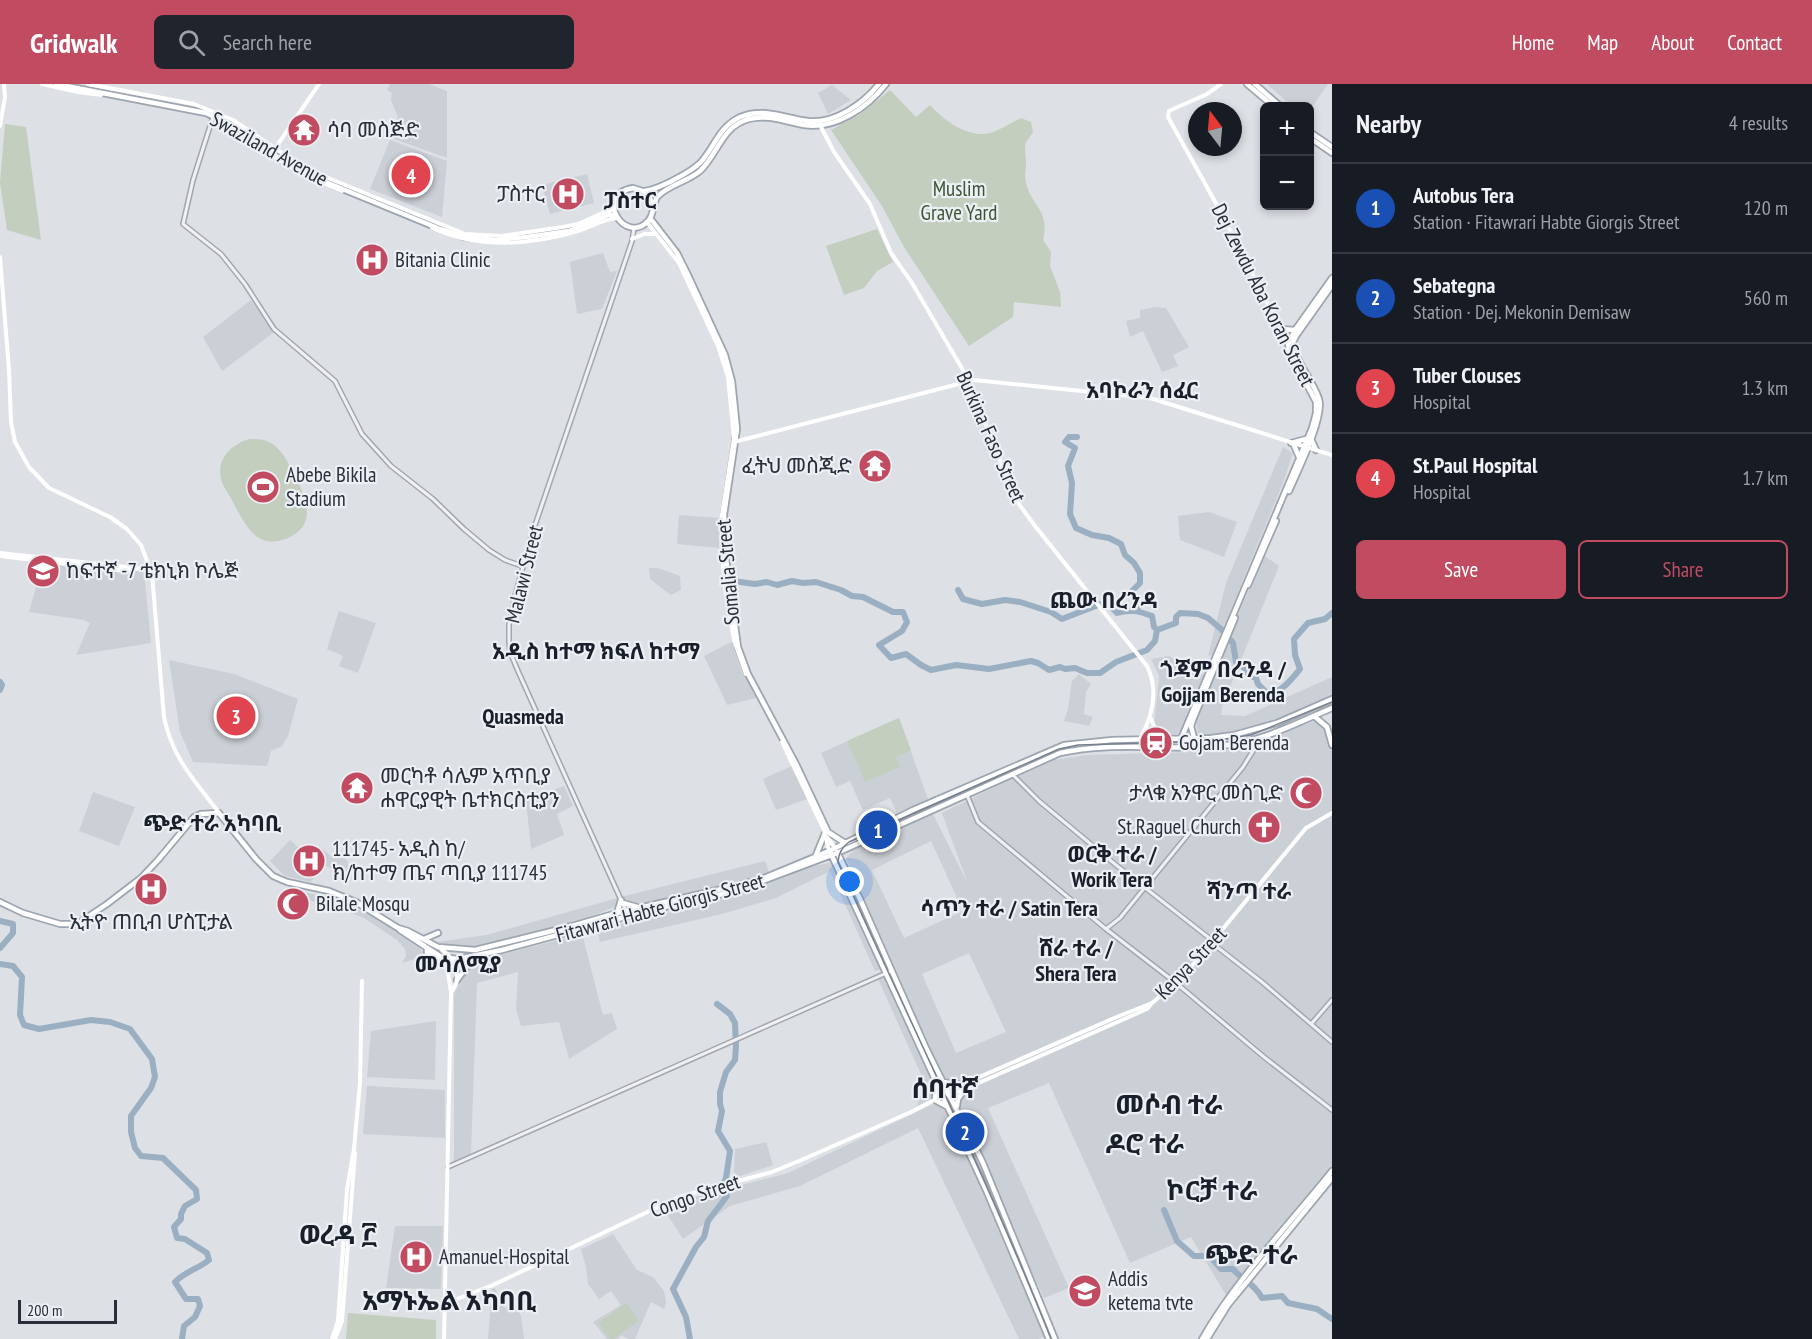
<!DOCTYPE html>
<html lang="en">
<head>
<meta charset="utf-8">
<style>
	:root { --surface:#171b24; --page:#20242c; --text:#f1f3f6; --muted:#9ea1a6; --line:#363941; --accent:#c14b61 }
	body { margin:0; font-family:"PT Sans Narrow","Noto Sans Ethiopic",sans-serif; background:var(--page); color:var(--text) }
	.controls { position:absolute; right:18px; top:18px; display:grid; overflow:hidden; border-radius:9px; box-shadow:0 3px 9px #0003 }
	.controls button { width:54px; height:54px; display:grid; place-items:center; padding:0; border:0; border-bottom:2px solid var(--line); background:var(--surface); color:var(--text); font:30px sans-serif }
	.compass { position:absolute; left:1188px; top:18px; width:54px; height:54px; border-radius:50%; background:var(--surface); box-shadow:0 3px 9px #0003; rotate:344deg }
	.scale { position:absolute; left:18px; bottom:15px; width:99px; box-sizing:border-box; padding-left:6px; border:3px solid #282f3a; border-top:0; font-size:16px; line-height:21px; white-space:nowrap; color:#282f3a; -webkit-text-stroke:4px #eceff3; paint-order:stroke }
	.you { position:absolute; left:850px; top:798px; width:21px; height:21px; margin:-15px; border:4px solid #fff; border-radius:50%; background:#1a73e8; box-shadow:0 0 0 9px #1a73e833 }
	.badge { display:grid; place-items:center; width:39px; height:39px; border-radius:50%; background:var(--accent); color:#fff; font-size:20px; font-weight:700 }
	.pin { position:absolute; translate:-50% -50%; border:3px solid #fff; box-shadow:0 2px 6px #0006 }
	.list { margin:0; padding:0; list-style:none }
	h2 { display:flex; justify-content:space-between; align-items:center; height:78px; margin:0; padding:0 24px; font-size:26px }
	h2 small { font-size:20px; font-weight:400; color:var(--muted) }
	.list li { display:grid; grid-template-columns:39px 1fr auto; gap:18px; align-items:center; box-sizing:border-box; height:90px; padding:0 24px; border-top:2px solid var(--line) }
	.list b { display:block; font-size:22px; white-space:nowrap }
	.list p { margin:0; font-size:20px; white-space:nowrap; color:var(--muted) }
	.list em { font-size:20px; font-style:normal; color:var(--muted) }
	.actions { display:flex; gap:12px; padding:18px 24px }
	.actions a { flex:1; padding:14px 0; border:2px solid var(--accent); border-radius:9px; text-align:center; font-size:21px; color:var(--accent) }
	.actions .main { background:var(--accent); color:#fff }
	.icon { flex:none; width:33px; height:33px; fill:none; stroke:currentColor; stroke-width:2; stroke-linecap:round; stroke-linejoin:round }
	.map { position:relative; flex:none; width:1332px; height:1255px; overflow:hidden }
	header { display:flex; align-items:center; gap:36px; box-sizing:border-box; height:84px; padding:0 30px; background:var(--accent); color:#fff }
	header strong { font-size:28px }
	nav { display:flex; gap:33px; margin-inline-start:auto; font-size:21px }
	.search { width:420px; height:54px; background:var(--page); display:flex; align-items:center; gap:15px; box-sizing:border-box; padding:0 21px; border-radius:9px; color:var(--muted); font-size:22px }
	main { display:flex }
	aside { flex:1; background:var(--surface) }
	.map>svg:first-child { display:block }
	.built { fill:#cbd0d6; fill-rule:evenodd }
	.green { fill:#c3cebf }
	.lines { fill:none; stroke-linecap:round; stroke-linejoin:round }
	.river { stroke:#9aafc2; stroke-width:6 }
	.tertiary-casing { stroke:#a3a7ae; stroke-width:6 }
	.primary-casing { stroke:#9da5b0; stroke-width:8 }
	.tertiary { stroke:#eff1f4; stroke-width:3 }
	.secondary { stroke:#fff; stroke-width:4 }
	.primary { stroke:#fff; stroke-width:4.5 }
	.tram { stroke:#78818d; stroke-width:1.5 }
	.labels { text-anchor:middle; stroke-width:4.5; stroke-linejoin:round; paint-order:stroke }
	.poi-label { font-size:21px; fill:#282f3a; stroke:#eceff3; text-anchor:start }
	.street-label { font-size:21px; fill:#282f3a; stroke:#eceff3 }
	.park-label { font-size:21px; fill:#3d5536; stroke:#eceff3 }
	.neighbourhood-label { font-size:22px; font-weight:bold; fill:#1a202b; stroke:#eceff3 }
	.district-label { font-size:27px; font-weight:bold; fill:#1a202b; stroke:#eceff3 }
</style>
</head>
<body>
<header>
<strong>Gridwalk</strong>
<div class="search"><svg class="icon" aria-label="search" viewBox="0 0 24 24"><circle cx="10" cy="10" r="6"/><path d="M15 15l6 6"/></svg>Search here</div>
<nav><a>Home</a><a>Map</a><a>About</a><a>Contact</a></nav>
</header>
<main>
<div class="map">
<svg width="1332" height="1255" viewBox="0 0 1332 1255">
	<rect width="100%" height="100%" fill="#dde0e5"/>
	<!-- built -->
	<path class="built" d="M390 0H429L447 7V74L391 54 398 33 391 16 392 9 387 6Z
		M1267 0H1328L1310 26V22H1292Z
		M832 1 851 16 828 30 818 9Z
		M390 56 447 77 442 133 370 105Z
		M587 90 594 119 550 130 542 101Z
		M603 169 610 188 617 187 602 225 577 230 570 178Z
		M251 216 274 247 273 249 222 287 203 253Z
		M1156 223 1166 224 1189 263 1173 271 1178 282 1162 288 1143 247 1130 253 1126 237 1140 234V226Z
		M1283 363 1293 369 1283 399 1212 571 1208 572 1226 499Z
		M1209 428 1237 438 1224 473 1180 456 1178 432Z
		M679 431 719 434V464L677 460Z
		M1263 471 1279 482 1222 623 1221 631 1245 632 1332 593V614L1284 635 1251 647 1218 652 1198 650 1195 633Z
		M43 479 144 488 151 559 76 571 90 539 84 536 29 528Z
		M649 484H658L680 492 681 506 671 511 664 506 650 495Z
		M339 527 376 539 358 589 339 582 343 572 327 565Z
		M735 556 761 613 727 621 704 572Z
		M1169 572 1204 591 1189 625 1181 653 1153 654 1159 592 1151 575Z
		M169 576 234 590 298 615 288 652 282 662 271 667 267 682 193 678 180 648Z
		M1079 590 1091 600 1086 608 1084 630 1093 633 1089 642 1064 637 1068 625 1072 597Z
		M899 634 928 715 897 729 890 714 863 726 850 697 836 703 821 669Z
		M1317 636 1327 643 1332 668V1085L1226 1211 1191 1153 1130 1179 1049 999 988 1024 1069 1204 1044 1214 950 1011 961 1005 949 1008 846 774 858 762 933 730 968 800 942 729 1005 698 1054 676 1087 671 1192 668 1252 659ZM931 757 963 827 904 854 872 786ZM969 869 1006 948 956 969 922 890Z
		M794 681 810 714 776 726 763 695Z
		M564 702 573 722 557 730 564 751 531 765 526 717Z
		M93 708 135 723 119 762 79 747Z
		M290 756 306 770 320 763 331 772 338 766 348 778V791L323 781 311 798 285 792 270 777Z
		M765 777 769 788 723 804 650 821 634 820 621 813 614 823 576 839 472 865 437 858 487 851 621 813Z
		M833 778 882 885 875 887 830 787 776 814 722 830 600 858 597 845 707 820 750 806 804 784Z
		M307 809 332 813 367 829 411 853 423 868 421 873 402 879 406 872 405 865 397 856 364 834 329 820 306 816Z
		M582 850 603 931 612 929 617 945 569 975 559 938 521 942 516 925 518 888 477 899 471 1070 454 1079V910L464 888 474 875 503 870Z
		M886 892 940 1011 917 1022 925 999 878 895Z
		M436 937 435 996 367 993 371 947Z
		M367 1002 445 1006V1054L363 1050Z
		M942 1016 1012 1170 1046 1252 1038 1255H1019L918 1044 800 1102 730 1122 683 1155 665 1127 677 1119 695 1113 788 1089Z
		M766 1058 773 1081 734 1094 735 1065Z
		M395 1142H443L441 1205 386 1204Z
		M613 1150 637 1186 653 1193 664 1207 666 1218 664 1225 651 1218 635 1255H629L621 1251 618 1255H607L593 1238 621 1221 611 1207 599 1215 588 1200 586 1183 581 1165Z
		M495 1204 504 1224 516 1221 521 1232 524 1255H488L492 1205Z"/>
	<!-- green -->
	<path class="green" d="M890 6 916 33 930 21C944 36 963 51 985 50 996 49 1011 39 1021 34L1031 38 1033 48 1025 60C1025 67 1026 73 1026 79 1026 86 1024 92 1026 99 1032 123 1050 126 1043 156L1051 168 1050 182 1060 208 1061 223 1014 218 1013 233 969 262 904 163 882 122 831 46 859 31Z
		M5 40 26 43 41 156 7 146 0 99Z
		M877 145 893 178 877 187 864 204 844 211 826 162Z
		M249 355C257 355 264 355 271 359 282 366 287 377 293 388 304 410 320 440 288 454 257 467 246 442 234 420 230 412 223 403 221 395 216 375 232 360 249 355Z
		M899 634 911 666 896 673 900 683 865 698 847 657Z
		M626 1219 639 1237 613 1255H610L598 1239Z
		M348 1229 436 1236V1255H346Z"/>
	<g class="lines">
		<!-- river -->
		<path class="river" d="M1077 353H1069L1065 358 1075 364 1068 382 1072 399 1070 430 1076 444 1092 451 1109 454 1121 460 1125 471 1134 479 1140 489V499L1132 507 1138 526
			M733 497 755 500 767 498 777 501 792 497 803 499 816 498 841 506 852 512 863 513 893 528H903L907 538 902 547 879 561 891 574 906 570 921 581 931 586 956 581 989 585 1031 577 1038 579 1049 586 1060 583 1065 585 1075 584 1087 589H1100L1116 578 1147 566 1155 557 1157 546
			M958 506 963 515 982 520 1005 516 1020 518 1051 528 1062 535 1106 518 1117 529C1130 525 1139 527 1152 532L1154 543 1157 546 1176 539V533L1180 529 1198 530 1208 534 1221 545 1233 559 1236 578 1247 586 1248 591 1256 594 1258 600 1268 610C1282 608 1292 595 1300 585L1295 571 1294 555 1308 539 1325 535 1332 529
			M0 598 2 601 0 606
			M0 837 13 840V849L0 864
			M0 880 13 882 22 893 20 931 24 941 39 945 91 936 110 938 130 945 152 975 155 993 151 1004 131 1032V1048L135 1064 141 1072 163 1074 196 1106 197 1115 185 1122 181 1130V1135L174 1143 177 1154 185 1155 207 1169 209 1176C198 1185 186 1187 175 1198L186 1215H198L200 1222 195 1233 184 1242 182 1255
			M1164 1126 1177 1157 1194 1172H1210L1221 1185H1233C1243 1197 1254 1199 1262 1214L1282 1212 1288 1219 1317 1225 1332 1235
			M690 1255 686 1233 673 1205 696 1163 704 1153 708 1137 727 1112 722 1102 726 1094 730 1067 718 1047 722 1027 720 1020V1008L726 988 735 976 736 962 735 939 730 930 717 920"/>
		<defs>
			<path id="tertiary" d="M213 33 193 96 183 140 221 170 245 200 274 245 335 297 362 350 391 382 433 415 464 445 489 466 505 476 522 482
				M1013 691 1039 717 1116 781 1213 857
				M967 711 978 738 1106 845 1176 899 1264 973 1332 1026
				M626 827 518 587 510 568 509 557V541L515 512 532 450 632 157 634 144
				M1106 845 1120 834 1243 683 1261 654
				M1212 859 1262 898 1332 958
				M1312 939 1332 916
				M448 1083 891 887"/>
			<path id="primary" d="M56 0 206 29 234 42 280 75 306 90 440 145 464 153 496 156 527 153 569 147 608 131H616
				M1247 0 1273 22
				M1255 0 1280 22
				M1310 48 1332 63
				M1310 54 1332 69
				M644 107C654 106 661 102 670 98 681 92 692 87 701 78 715 62 719 43 740 33 763 23 784 34 808 37 834 40 863 20 879 0
				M654 124 648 109 633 104C592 111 626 163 649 136 654 129 653 120 657 113 668 101 687 98 700 87 718 70 722 42 749 35 768 30 786 38 804 41 835 46 867 24 886 0
				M605 131 614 123
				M650 134 677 169 688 191 725 271 732 297 737 345 724 431 726 475 738 563 748 590 796 680 828 748 845 759
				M1281 245 1295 246
				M1311 355 1316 366
				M1291 359 1306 355
				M1293 359 1299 373
				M1289 407C1297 389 1325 332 1319 315 1313 296 1297 280 1292 260L1296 252 1332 201
				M1248 501 1276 437
				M1314 632 1327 643 1332 661
				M1194 654 1191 642 1193 636 1235 534
				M1181 655 1312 344 1316 329V318L1290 269 1288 260 1295 246 1332 194
				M837 768 860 815 926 964 983 1079 1055 1255
				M831 770 986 1106 1049 1255
				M816 771 825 749
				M0 818 23 829 60 840H77L107 820 141 794 158 776 194 733 201 730 219 729 256 775 273 792 287 798 329 807 356 818 398 844 408 847 438 863 475 866 572 842 617 829 735 802 764 794 829 767 913 726 1064 661 1112 656 1211 654 1234 651 1277 639 1332 615
				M623 819 637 823
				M617 829 621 816
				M400 846 441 873 458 875 502 866 651 826 736 807 837 769 1060 669C1112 657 1167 667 1220 662 1261 658 1295 640 1332 624
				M424 855 438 849
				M427 880V865
				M457 896 475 872
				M943 998 963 1001
				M936 1002 935 1016 946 1022
				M957 1022 958 1015 965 1005
				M1202 1255C1237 1194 1288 1142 1332 1087
				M1207 1255 1228 1221 1332 1094"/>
		</defs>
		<!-- tertiary casing -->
		<use href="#tertiary" class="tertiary-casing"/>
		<!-- primary casing -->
		<use href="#primary" class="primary-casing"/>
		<!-- tertiary -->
		<use href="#tertiary" class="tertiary"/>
		<!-- secondary -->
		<path class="secondary" d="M42 0 78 8 101 11
			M88 0 194 20 233 36 306 85 465 150 502 152 563 143 578 140 607 127
			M1221 0 1207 10 1169 27 1168 33 1218 123 1275 234 1291 259
			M820 41 834 68 870 120 891 169 912 199 967 293 1016 416 1035 442 1147 582C1159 606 1152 633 1140 655
			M0 42 5 13 4 0
			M274 66 319 0
			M274 73 303 91 342 107
			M647 138 679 179 718 262 728 293 734 354 722 431V469L725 503 734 556 746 590
			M432 144C478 165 530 161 578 147 591 143 603 135 617 134
			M632 155 644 150H656
			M0 173 9 286 11 338 15 358 29 383 49 404 110 433 127 445 141 461 152 490 164 633C173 676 194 695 219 729
			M734 358 974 296 1150 314 1332 371
			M0 469 135 484
			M0 472 125 487 150 482
			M1151 635 1160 655
			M782 658 824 746 829 767
			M827 753 835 764
			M439 863C453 873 464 891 452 907
			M429 866 434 874 443 877 448 889 451 908 444 1255
			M949 1012 1147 925 1152 919
			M444 1220 493 1201 679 1113 772 1088 799 1077 911 1028 977 994 1119 932 1152 919 1176 899 1198 875 1306 744 1332 729
			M332 1255 338 1237 347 1105 354 1065 360 998 362 897
			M335 1255 342 1237 355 1069"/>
		<!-- primary -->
		<use href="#primary" class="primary"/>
		<!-- tram -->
		<path class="tram" d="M1051 1255C987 1093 909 937 838 778 839 768 842 764 849 758L1059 665 1078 661 1212 657 1251 651 1332 618"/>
	</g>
	<!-- icons -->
	<defs>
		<symbol id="temple-disc" viewBox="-11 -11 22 22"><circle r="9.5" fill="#c14b61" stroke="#eceff3"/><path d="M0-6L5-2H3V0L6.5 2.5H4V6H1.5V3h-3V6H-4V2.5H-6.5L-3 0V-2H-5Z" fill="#fff"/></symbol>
		<symbol id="hospital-disc" viewBox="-11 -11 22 22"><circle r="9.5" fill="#c14b61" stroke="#eceff3"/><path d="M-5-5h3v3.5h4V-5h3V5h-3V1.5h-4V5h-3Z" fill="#fff"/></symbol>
		<symbol id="stadium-disc" viewBox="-11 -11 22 22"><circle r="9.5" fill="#c14b61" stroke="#eceff3"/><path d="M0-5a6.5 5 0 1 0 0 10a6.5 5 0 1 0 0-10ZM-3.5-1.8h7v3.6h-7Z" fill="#fff"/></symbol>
		<symbol id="university-disc" viewBox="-11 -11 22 22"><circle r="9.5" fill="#c14b61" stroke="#eceff3"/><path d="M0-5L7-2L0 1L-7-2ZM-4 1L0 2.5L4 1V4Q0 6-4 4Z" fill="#fff"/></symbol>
		<symbol id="station-disc" viewBox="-11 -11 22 22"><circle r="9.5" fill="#c14b61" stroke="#eceff3"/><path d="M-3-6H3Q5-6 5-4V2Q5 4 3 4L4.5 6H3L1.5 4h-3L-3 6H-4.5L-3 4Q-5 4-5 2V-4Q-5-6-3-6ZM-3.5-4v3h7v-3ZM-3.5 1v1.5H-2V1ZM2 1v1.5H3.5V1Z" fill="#fff"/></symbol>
		<symbol id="mosque-disc" viewBox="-11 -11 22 22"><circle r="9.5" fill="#c14b61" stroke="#eceff3"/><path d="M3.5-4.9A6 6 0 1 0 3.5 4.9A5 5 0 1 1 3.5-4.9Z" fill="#fff"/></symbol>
		<symbol id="church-disc" viewBox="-11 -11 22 22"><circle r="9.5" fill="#c14b61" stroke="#eceff3"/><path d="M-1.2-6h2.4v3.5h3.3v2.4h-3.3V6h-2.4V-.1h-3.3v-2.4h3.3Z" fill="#fff"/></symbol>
	</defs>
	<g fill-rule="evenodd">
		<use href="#temple-disc" x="285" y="27" width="38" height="38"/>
		<use href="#hospital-disc" x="549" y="91" width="38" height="38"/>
		<use href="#hospital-disc" x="353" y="157" width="38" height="38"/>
		<use href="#temple-disc" x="856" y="363" width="38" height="38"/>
		<use href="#stadium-disc" x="244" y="384" width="38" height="38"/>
		<use href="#university-disc" x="24" y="468" width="38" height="38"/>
		<use href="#station-disc" x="1137" y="640" width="38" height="38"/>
		<use href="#temple-disc" x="338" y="685" width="38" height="38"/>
		<use href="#mosque-disc" x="1287" y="690" width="38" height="38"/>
		<use href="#church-disc" x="1245" y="724" width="38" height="38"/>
		<use href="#hospital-disc" x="290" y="758" width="38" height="38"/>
		<use href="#hospital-disc" x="132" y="786" width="38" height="38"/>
		<use href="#mosque-disc" x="274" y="801" width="38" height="38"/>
		<use href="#hospital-disc" x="397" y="1154" width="38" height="38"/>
		<use href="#university-disc" x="1066" y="1188" width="38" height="38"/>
	</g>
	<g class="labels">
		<!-- poi labels -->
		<g class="poi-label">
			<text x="327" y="53">ሳባ መስጅድ</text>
			<text x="545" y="117" text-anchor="end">ፓስተር</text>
			<text x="395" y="183">Bitania Clinic</text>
			<text x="852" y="389" text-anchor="end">ፈትህ መስጂድ</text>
			<text x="286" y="398">Abebe Bikila<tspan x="286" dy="24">Stadium</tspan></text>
			<text x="66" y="494">ከፍተኛ -7 ቴክኒክ ኮሌጅ</text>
			<text x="1179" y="666">Gojam Berenda</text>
			<text x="380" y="699">መርካቶ ሳሌም አጥቢያ<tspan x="380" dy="24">ሐዋርያዊት ቤተክርስቲያን</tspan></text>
			<text x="1283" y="716" text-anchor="end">ታላቁ አንዋር መስጊድ</text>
			<text x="1241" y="750" text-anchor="end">St.Raguel Church</text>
			<text x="332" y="772">111745- አዲስ ከ/<tspan x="332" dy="24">ክ/ከተማ ጤና ጣቢያ 111745</tspan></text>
			<text x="316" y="827">Bilale Mosqu</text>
			<text x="151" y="845" text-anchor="middle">ኢትዮ ጠቢብ ሆስፒታል</text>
			<text x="439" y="1180">Amanuel-Hospital</text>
			<text x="1108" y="1202">Addis<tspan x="1108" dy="24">ketema tvte</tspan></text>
		</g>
		<!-- street labels -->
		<g class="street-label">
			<text transform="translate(269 65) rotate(29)" y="7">Swaziland Avenue</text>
			<text transform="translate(1263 211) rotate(63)" y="7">Dej Zewdu Aba Koran Street</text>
			<text transform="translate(991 353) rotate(66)" y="7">Burkina Faso Street</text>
			<text transform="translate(728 488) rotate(-95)" y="7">Somalia Street</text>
			<text transform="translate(524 490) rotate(-76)" y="7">Malawi Street</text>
			<text transform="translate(660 824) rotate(-15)" y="7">Fitawrari Habte Giorgis Street</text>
			<text transform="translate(1191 879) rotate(-46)" y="7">Kenya Street</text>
			<text transform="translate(695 1112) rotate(-19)" y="7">Congo Street</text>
		</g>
		<!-- park labels -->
		<g class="park-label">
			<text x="959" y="112">Muslim<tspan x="959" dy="24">Grave Yard</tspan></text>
		</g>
		<!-- neighbourhood labels -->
		<g class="neighbourhood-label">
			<text x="630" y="124">ፓስተር</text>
			<text x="1142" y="314">አባኮራን ሰፈር</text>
			<text x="1104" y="524">ጨው በረንዳ</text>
			<text x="596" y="575">አዲስ ከተማ ክፍለ ከተማ</text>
			<text x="1223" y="593">ጎጃም በረንዳ /<tspan x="1223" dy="25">Gojjam Berenda</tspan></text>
			<text x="523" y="640">Quasmeda</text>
			<text x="212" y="747">ጭድ ተራ አካባቢ</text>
			<text x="1112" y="778">ወርቅ ተራ /<tspan x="1112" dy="25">Worik Tera</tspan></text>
			<text x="1249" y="815">ሻንጣ ተራ</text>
			<text x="1009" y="832">ሳጥን ተራ / Satin Tera</text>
			<text x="1076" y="872">ሸራ ተራ /<tspan x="1076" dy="25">Shera Tera</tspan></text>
			<text x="458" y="888">መሳለሚያ</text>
		</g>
		<!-- district labels -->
		<g class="district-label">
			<text x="945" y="1014">ሰባተኛ</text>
			<text x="1169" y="1030">መሶብ ተራ</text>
			<text x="1145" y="1069">ዶሮ ተራ</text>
			<text x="1212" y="1116">ኮርቻ ተራ</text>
			<text x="338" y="1160">ወረዳ ፫</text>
			<text x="1251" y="1180">ጭድ ተራ</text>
			<text x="449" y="1226">አማኑኤል አካባቢ</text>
		</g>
	</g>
</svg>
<div class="controls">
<button>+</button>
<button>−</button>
</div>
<svg class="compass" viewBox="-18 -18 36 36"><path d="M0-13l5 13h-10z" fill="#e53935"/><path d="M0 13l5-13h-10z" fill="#9ea1a6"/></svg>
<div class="scale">200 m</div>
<div class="you"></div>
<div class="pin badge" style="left:878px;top:746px;background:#1a4fb4">1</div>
<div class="pin badge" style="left:965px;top:1048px;background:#1a4fb4">2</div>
<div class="pin badge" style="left:236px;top:632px;background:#e0444e">3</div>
<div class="pin badge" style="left:411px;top:91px;background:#e0444e">4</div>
</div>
<aside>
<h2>Nearby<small>4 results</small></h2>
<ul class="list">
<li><span class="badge" style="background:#1a4fb4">1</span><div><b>Autobus Tera</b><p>Station · Fitawrari Habte Giorgis Street</p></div><em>120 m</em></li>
<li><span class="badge" style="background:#1a4fb4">2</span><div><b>Sebategna</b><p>Station · Dej. Mekonin Demisaw</p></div><em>560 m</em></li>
<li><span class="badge" style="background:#e0444e">3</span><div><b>Tuber Clouses</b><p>Hospital</p></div><em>1.3 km</em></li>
<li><span class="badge" style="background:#e0444e">4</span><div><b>St.Paul Hospital</b><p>Hospital</p></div><em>1.7 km</em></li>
</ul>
<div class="actions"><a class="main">Save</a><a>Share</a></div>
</aside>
</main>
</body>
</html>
